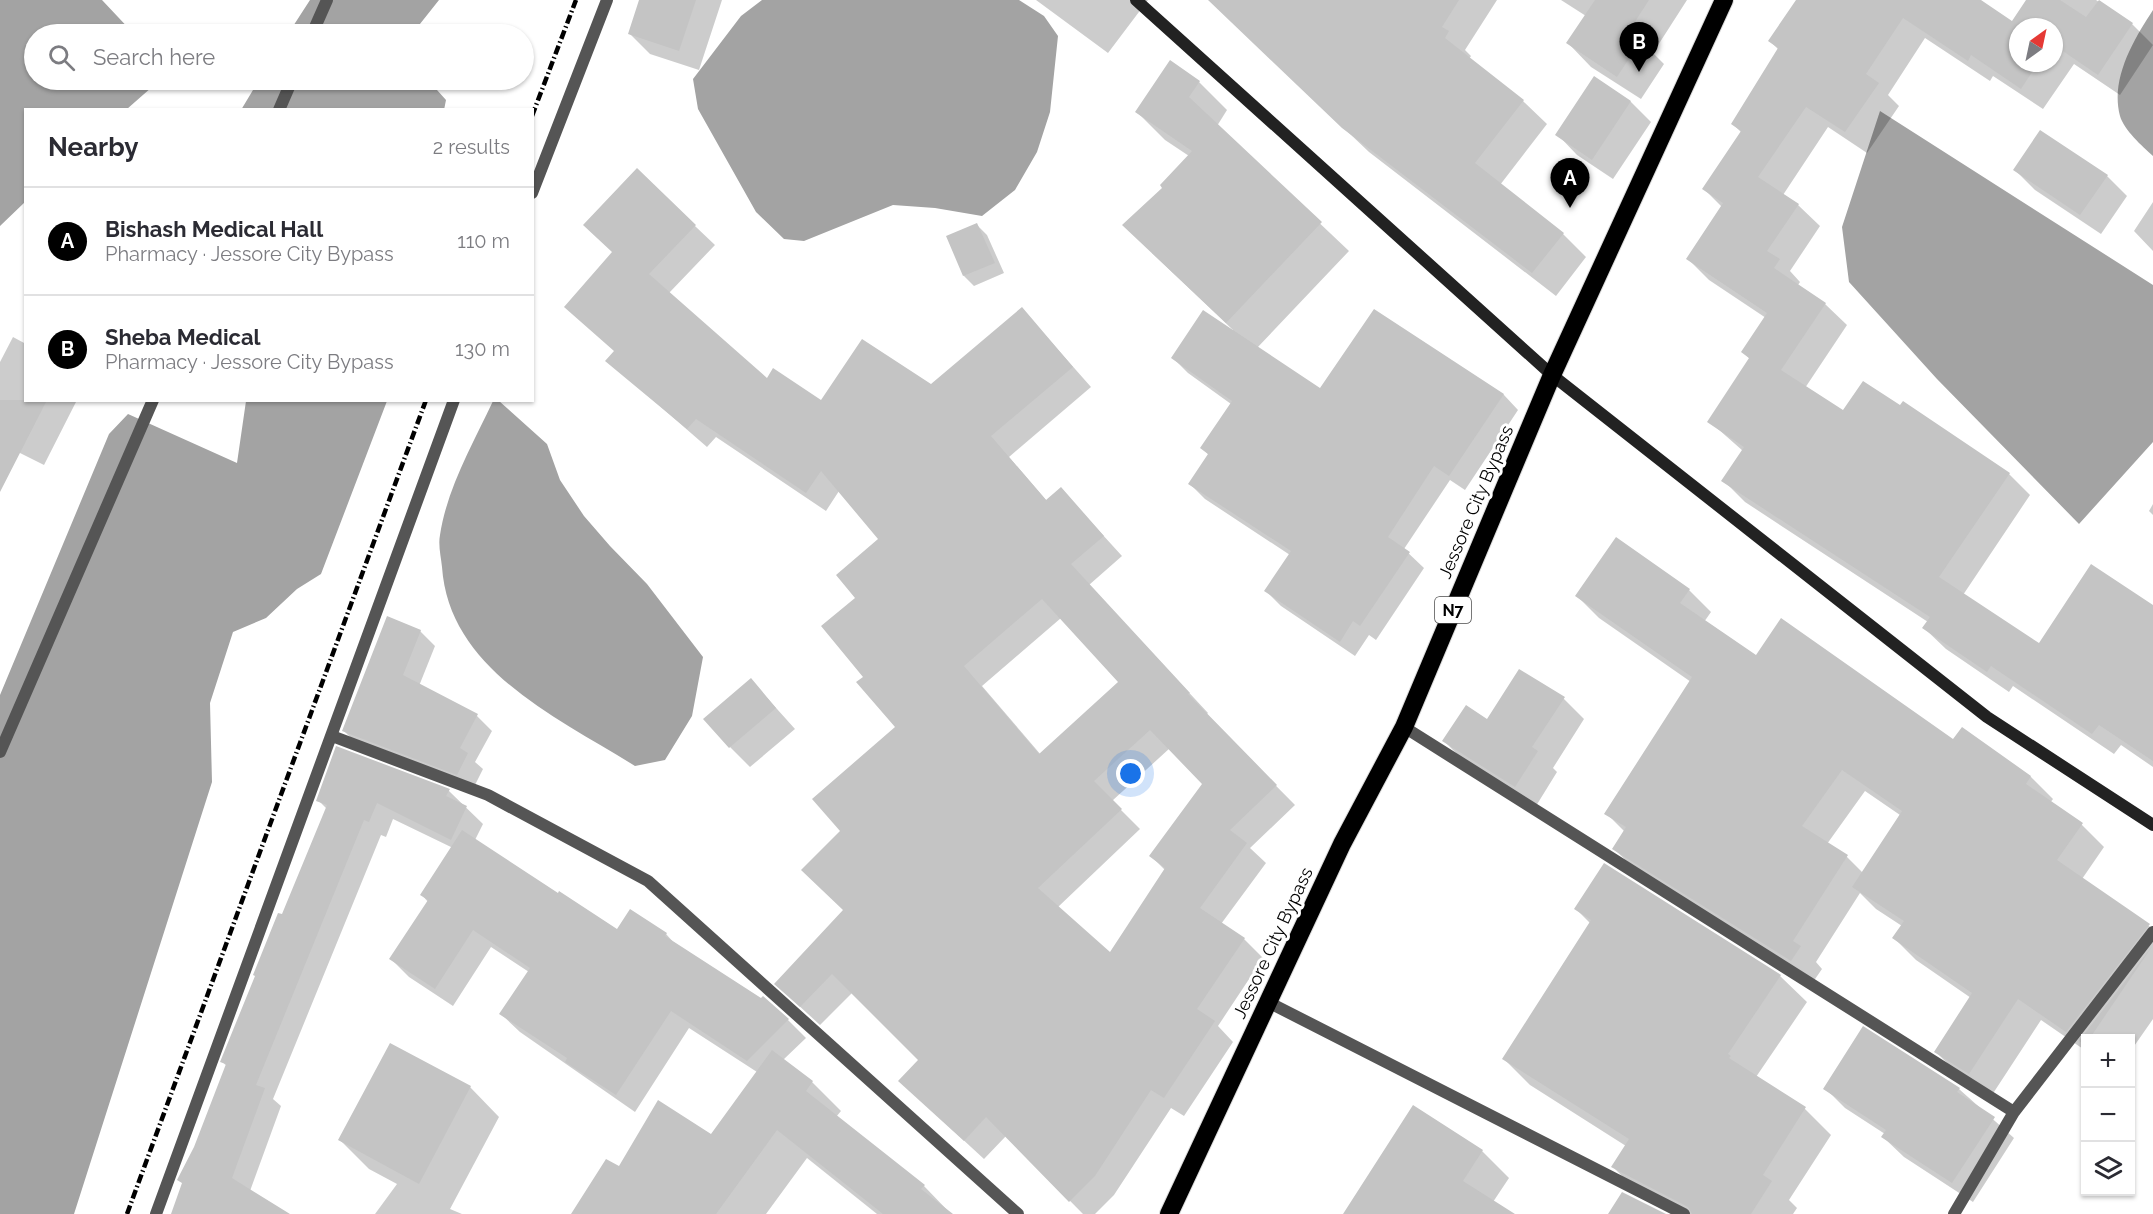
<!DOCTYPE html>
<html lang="en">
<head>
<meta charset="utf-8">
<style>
	:root { --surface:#fff; --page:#f2f2f3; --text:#2b2b33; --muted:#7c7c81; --line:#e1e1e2; --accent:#000 }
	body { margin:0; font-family:Raleway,sans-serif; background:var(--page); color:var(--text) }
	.controls { position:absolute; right:18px; bottom:18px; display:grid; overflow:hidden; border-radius:0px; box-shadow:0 2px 4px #0004 }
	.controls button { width:54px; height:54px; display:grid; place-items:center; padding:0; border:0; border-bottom:2px solid var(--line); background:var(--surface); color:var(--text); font:30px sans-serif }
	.compass { position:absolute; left:2009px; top:18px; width:54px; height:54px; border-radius:50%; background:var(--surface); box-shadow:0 2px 4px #0004; rotate:33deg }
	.you { position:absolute; left:1131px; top:774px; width:21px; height:21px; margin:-15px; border:4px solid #fff; border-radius:50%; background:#1a73e8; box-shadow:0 0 0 9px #1a73e833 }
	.badge { display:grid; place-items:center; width:39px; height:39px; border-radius:50%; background:var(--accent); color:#fff; font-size:20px; font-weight:700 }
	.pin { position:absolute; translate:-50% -50px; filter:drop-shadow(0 2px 3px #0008) }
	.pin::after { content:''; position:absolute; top:32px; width:21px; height:18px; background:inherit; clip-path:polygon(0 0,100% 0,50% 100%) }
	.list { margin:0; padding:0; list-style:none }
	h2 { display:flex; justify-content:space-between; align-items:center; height:78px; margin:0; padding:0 24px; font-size:26px }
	h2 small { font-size:20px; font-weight:400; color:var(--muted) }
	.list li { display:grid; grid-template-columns:39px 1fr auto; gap:18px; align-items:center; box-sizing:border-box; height:108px; padding:0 24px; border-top:2px solid var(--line) }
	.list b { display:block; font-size:22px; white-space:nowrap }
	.list p { margin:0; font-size:20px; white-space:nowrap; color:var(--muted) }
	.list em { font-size:20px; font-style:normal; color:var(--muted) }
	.icon { flex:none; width:33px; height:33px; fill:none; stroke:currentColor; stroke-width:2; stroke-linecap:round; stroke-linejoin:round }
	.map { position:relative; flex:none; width:2153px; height:1214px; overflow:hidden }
	.search { position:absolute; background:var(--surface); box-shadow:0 2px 4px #0004; left:24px; top:24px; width:510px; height:66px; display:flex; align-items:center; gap:15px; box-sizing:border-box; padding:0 21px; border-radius:33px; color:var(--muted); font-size:22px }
	.panel { position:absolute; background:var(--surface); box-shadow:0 2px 4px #0004; left:24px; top:108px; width:510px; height:294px; border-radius:0px }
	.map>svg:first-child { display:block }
	.water { fill:#a3a3a3 }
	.shadow { fill:#0003; fill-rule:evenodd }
	.building { fill:#c4c4c4; fill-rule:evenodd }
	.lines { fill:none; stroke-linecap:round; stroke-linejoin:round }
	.highway-casing { stroke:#dbdbdb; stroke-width:20 }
	.street { stroke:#555; stroke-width:12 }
	.secondary { stroke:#222; stroke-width:12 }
	.highway { stroke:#000; stroke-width:18 }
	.rail { stroke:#000; stroke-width:4.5; stroke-dasharray:9 3 1.5 3; stroke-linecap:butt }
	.labels { text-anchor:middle; stroke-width:6; stroke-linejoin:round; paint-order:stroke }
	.shield { fill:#fff; stroke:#4c4c4c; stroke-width:1.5 }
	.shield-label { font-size:16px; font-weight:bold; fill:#000 }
	.street-label { font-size:18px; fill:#000; stroke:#fff }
</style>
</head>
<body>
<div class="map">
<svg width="2153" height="1214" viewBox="0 0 2153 1214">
	<rect width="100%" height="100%" fill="#fff"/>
	<!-- water -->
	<path class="water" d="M0 0H102L134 34H34V80H160L127 109 26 110 25 202 0 226Z
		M310 0H439L412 34H288Z
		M762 0H1019L1044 16 1058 36 1050 112 1037 152 1015 190 982 216 935 208 893 205 804 241 784 239 756 212 698 109 693 79 741 16Z
		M2153 10V156C2142 146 2124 130 2120 116 2110 79 2134 39 2153 10Z
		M259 80H428L446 100 444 110H241Z
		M1880 111 2153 285V442L2079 524 1937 379 1849 282 1842 227Z
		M246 401H387L321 574 297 589 266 618 233 632 210 703 212 782 74 1214H0V695L109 434 128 414 237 463Z
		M493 401H499L547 444 560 480 584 516 610 546 647 584 703 657 692 716 665 760 635 766C558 718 449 670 442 567 441 557 438 545 440 535 447 488 473 444 493 401Z"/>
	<!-- shadow -->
	<path class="shadow" d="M641 0H722L699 70 650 54 629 33Z
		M1036 0H1148L1108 53Z
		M1209 0H1497L1465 50 1471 56 1469 59 1523 101 1547 124 1500 185 1563 234 1586 257 1556 296 1369 152Z
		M1561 0H1687L1653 53 1664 64 1641 99 1591 67 1568 43 1586 16Z
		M1798 0H1978L2012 23 2028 0H2096L2132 24 2153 45 2120 95 2074 64 2043 109 1993 76 1990 81 1925 38 1888 95 1899 106 1867 153 1828 127 1783 195 1798 205 1820 226 1790 271 1800 282 1798 285 1825 304 1847 325 1805 388 1843 412 2009 474 2030 495 1963 595 2039 645 2153 606V767L2121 745 2114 754 2013 686 2009 692 1946 649 1924 628 1928 622 1745 502 1723 480 1743 451 1709 421 1750 359 1743 352 1766 318 1709 280 1688 259 1722 207 1704 189 1742 133 1733 124 1779 50 1770 41ZM2018 27H2054V63H2018Z
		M1594 78 1631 102 1651 122 1613 179 1577 155 1557 134Z
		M1199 82 1227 110 1217 126 1349 251 1257 348 1321 390 1374 311 1504 395 1518 410 1465 490 1450 480 1404 549 1424 568 1376 640 1369 635 1355 656 1281 606 1266 591 1290 555 1205 499 1190 484 1209 455 1202 448 1231 404 1188 373 1173 358 1233 330 1152 253 1164 188 1189 156 1165 140 1137 112Z
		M2015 170 2107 176 2127 196 2101 234 2035 190Z
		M637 171 715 245 669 293 767 380 821 402 931 386 1022 309 1091 387 1009 457 1047 501 1061 489 1122 556 1089 585 1208 713 1206 715 1295 805 1250 848 1266 863 1221 924 1244 939 1263 958 1218 1026 1233 1042 1184 1116 1171 1108 1114 1195 1095 1214H1083L1006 1136 984 1159 920 1100V1060L853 992 820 1025 796 1003 844 911 842 831 897 728 865 677 857 598 880 539 839 491 826 511 716 437 707 447 608 361 615 352 614 253ZM1061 618 1120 682 1041 755 982 686ZM1170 748 1204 784 1151 856 1165 870 1111 954 1058 907 1140 829 1112 801Z
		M2153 202V251L2134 231Z
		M977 225 987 235 1004 273 974 286 964 276 948 237Z
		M13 337 26 344V400H77L44 465 0 443V362Z
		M2153 504V515L2149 511Z
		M1689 590 1711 612 1704 622 1756 657 1954 741 1962 729 2031 777 2053 799 2050 803 2082 825 2104 847 2082 879 2153 929V1019L2130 1052V1038H2086V1051L2041 1020 1992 1095 1958 1074 1936 1052 1971 998 1916 960 1894 938 1902 926 1876 909 1860 893 1816 962 1822 969 1813 982 1637 871 1614 849 1625 832 1606 813 1691 682 1599 618 1577 596ZM1865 791 1900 815 1863 873 1847 857 1827 844Z
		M420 631 435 646 419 686 477 716 492 731 475 762 483 769 473 789 359 746 343 730Z
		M1520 671 1564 699 1584 719 1553 768 1557 772 1536 806 1464 761 1444 741 1488 721Z
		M751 680 795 729 750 767 730 747Z
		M449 791 483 824 475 840 558 895 618 931 666 934 676 945 788 1020 806 1038 783 1060 812 1082 841 1111 836 1117 924 1186 951 1214H877L807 1158 766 1214H573L620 1168 711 1136 757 1072 689 1028 635 1112 520 1032 501 1014 529 972 491 947 453 1006 409 977 391 959 428 902 422 895 453 848 393 819 386 837 381 835 273 1099 281 1106 250 1191 280 1214H173L227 1066 222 1062 327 809 318 800Z
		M1604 865 1780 976 1807 1002 1756 1077 1805 1109 1831 1135 1789 1200 1797 1208 1793 1214H1679L1639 1193 1613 1167 1626 1146 1530 1085 1504 1059 1591 924 1576 909Z
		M1864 1029 1959 1089 2014 1138 1973 1202 1904 1157 1883 1137 1885 1134 1845 1108 1825 1088Z
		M470 1087 499 1117 450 1209 462 1214H375L397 1184 369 1169 340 1140Z
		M1482 1151 1509 1178 1493 1202 1513 1214H1345Z"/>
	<!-- building -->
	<path class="building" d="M639 0H696L679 51 628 34Z
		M1208 0H1459L1442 27 1449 31 1445 38 1524 100 1475 163 1564 233 1532 273 1342 128Z
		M1595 0H1649L1629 31 1642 39 1617 77 1566 43Z
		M1796 0H1981L2012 21 2026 0H2060L2086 17 2099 0 2133 23 2098 75 2054 45V27H2018V63H2038L2021 89 1971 55 1968 61 1903 18 1866 74 1879 83 1845 132 1806 107 1758 177 1799 204 1767 251 1780 259 1774 268 1826 303 1781 370 1843 410 1863 381 1900 405 1903 401 2010 473 1939 577 2039 643 2091 564 2153 605V761L2099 725 2092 734 1991 666 1987 672 1922 628 1930 617 1721 481 1744 447 1707 422 1749 358 1741 352 1767 313 1686 259 1723 203 1702 189 1741 131 1731 124 1778 48 1768 41Z
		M1170 60 1200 81 1189 97 1322 222 1226 323 1122 225 1162 188 1160 185 1192 151 1135 112Z
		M1594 76 1631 101 1592 160 1555 135Z
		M2040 130 2108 175 2080 215 2013 170Z
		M637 168 696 225 649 274 767 378 773 368 821 400 862 339 931 384 1022 307 1073 367 991 436 1046 500 1061 487 1104 536 1071 564 1190 693 1188 694 1277 785 1230 830 1247 843 1200 908 1245 938 1197 1009 1215 1021 1164 1098 1151 1090 1095 1176 1069 1202 986 1117 964 1141 898 1081 918 1060 832 974 800 1007 774 984 843 910 801 870 840 831 812 799 895 727 856 682 863 677 821 626 855 598 836 575 878 539 821 471 806 493 696 419 687 429 605 361 614 351 564 307 612 252 583 225ZM1042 599 1118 682 1039 754 964 666ZM1150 730 1202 784 1149 856 1165 868 1110 952 1038 888 1122 809 1094 781Z
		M977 223 995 263 963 276 946 236Z
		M1374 309 1504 394 1449 476 1434 466 1388 537 1410 552 1360 626 1353 621 1340 642 1264 591 1291 551 1188 484 1208 454 1200 448 1232 401 1171 358 1203 310 1320 388Z
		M0 400H47L0 492Z
		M1616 537 1690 589 1680 603 1756 655 1781 618 1953 739 1962 727 2031 776 2026 784 2083 823 2057 860 2150 924 2066 1032 2018 999 1969 1074 1934 1052 1972 993 1892 938 1904 921 1852 887 1902 811 1842 770 1802 826 1848 855 1793 941 1801 946 1791 961 1612 849 1626 827 1604 814 1692 677 1575 596Z
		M387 616 421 630 403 675 478 714 460 748 468 753 457 775 342 731Z
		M1519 669 1565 697 1532 747 1538 751 1515 787 1442 741 1466 705 1487 719Z
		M751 678 776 708 729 748 703 719Z
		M336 746 450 789 446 796 467 806 451 840 377 803 369 822 364 820 256 1085 265 1088 232 1178 290 1214H171L182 1183 177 1180 194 1147 226 1064 220 1062 255 976 253 975 278 913 282 914 327 805 316 801Z
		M462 830 558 893 559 891 617 929 630 909 667 933 665 936 761 998 763 996 789 1019 747 1061 671 1011 616 1095 565 1062 567 1058 499 1014 530 968 473 930 435 989 389 959 428 900 420 895Z
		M1604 863 1781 975 1728 1054 1731 1056 1729 1058 1806 1107 1763 1175 1772 1181 1751 1214H1692L1688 1207 1611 1167 1629 1139 1502 1059 1591 920 1574 909Z
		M2153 945 2090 1038H2085V1045L2079 1041Z
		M1863 1026 1960 1088 1957 1092 1995 1117 1952 1183 1881 1137 1886 1130 1823 1089Z
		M390 1043 471 1086 419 1184 338 1140Z
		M772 1050 813 1081 806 1091 925 1185 921 1189 953 1214H883L777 1130 716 1214H571L606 1159 619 1166 658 1100 711 1134Z
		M1413 1105 1483 1150 1463 1181 1515 1214H1343Z
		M1622 1192 1666 1214H1608Z"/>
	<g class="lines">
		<defs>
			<path id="highway" d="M1169 1214 1342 844 1404 727 1552 375 1724 0"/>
		</defs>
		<!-- highway casing -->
		<use href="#highway" class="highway-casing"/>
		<!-- street -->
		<path class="street" d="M312 34 327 0
			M279 110 292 80
			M532 193 607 0
			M1404 727 2014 1112
			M332 736 488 795 648 881 1018 1214
			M0 752 153 400
			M1268 1002 1684 1214
			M156 1214 454 400
			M1954 1214 2014 1112 2153 932"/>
		<!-- secondary -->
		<path class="secondary" d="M1136 0 1552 375 1987 717 2153 825"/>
		<!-- highway -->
		<use href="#highway" class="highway"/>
		<!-- rail -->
		<path class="rail" d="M532 116 576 0
			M127 1214 426 400"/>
	</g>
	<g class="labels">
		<!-- shield labels -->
		<rect class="shield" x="1435" y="597" width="36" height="26" rx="4.5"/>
		<g class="shield-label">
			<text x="1453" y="616">N7</text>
		</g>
		<!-- street labels -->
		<g class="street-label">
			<text transform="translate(1476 502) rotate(-67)" y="6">Jessore City Bypass</text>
			<text transform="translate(1273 943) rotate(-65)" y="6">Jessore City Bypass</text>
		</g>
	</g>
</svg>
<div class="controls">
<button>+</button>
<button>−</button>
<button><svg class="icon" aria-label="layers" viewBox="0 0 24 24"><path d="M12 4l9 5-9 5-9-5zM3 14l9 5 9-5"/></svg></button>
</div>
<svg class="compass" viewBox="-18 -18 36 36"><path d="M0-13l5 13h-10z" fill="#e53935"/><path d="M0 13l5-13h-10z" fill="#7c7c81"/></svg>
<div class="you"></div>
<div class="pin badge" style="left:1570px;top:208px">A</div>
<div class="pin badge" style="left:1639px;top:72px">B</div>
<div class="search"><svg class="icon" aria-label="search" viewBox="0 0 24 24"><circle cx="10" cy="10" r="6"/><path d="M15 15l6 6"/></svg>Search here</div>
<section class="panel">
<h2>Nearby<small>2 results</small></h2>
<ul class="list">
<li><span class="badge">A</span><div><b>Bishash Medical Hall</b><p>Pharmacy · Jessore City Bypass</p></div><em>110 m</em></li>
<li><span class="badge">B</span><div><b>Sheba Medical</b><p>Pharmacy · Jessore City Bypass</p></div><em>130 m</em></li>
</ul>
</section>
</div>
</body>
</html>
